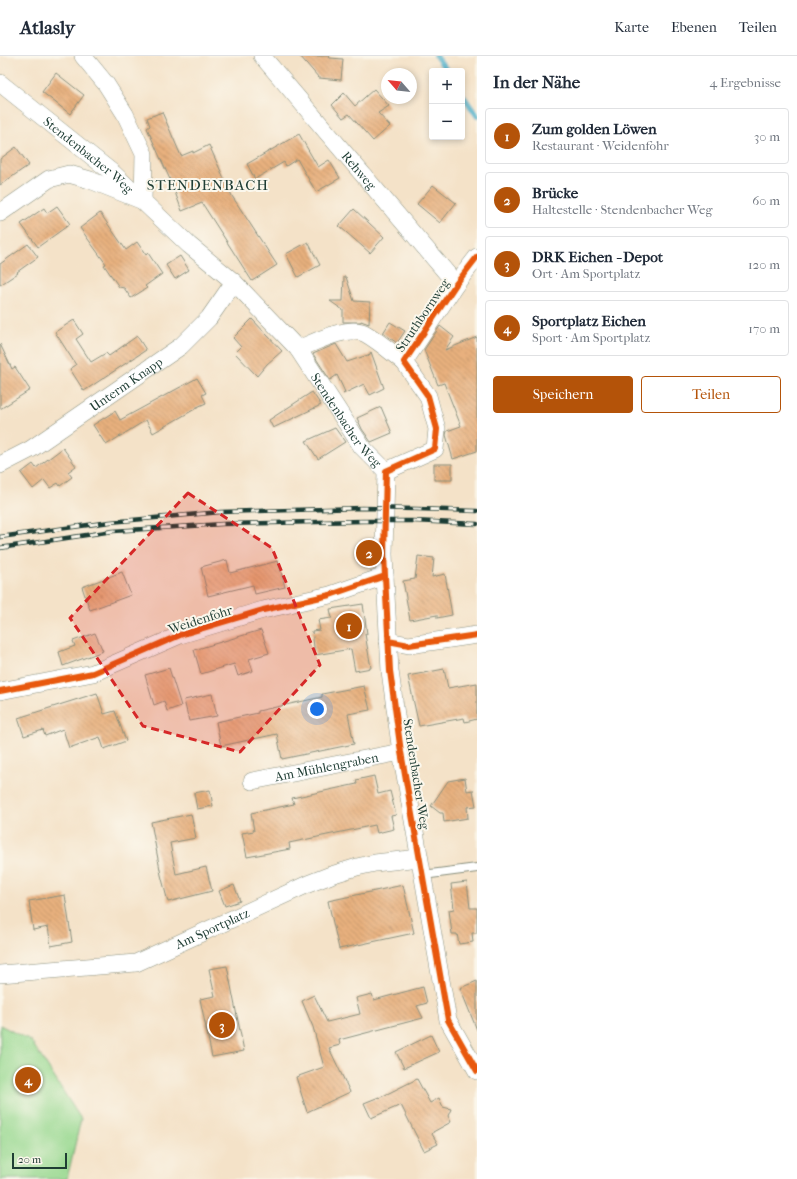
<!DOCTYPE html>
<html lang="de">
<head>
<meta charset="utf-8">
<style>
	:root { --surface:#fff; --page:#f2f2f3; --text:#1f2937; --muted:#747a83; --line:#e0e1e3; --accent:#b45309 }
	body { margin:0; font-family:"IM FELL French Canon",serif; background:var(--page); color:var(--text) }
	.controls { position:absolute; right:12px; top:12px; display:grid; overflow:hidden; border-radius:4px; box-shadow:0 2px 6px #0003 }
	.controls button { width:36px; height:36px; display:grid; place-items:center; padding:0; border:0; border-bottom:1px solid var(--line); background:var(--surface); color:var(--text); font:20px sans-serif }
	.compass { position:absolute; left:381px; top:12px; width:36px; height:36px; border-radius:50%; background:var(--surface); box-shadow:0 2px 6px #0003; rotate:298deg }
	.scale { position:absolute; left:12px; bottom:10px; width:55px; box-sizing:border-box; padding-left:4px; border:2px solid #1f3d34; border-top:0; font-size:11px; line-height:14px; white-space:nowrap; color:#1f3d34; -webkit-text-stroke:3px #fbf7ec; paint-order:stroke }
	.you { position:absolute; left:317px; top:653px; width:14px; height:14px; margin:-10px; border:3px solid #fff; border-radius:50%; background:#1a73e8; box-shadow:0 0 0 6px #1a73e833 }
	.badge { display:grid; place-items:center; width:26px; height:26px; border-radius:50%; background:var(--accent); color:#fff; font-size:13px; font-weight:700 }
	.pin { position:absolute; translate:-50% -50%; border:2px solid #fff; box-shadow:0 1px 4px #0006 }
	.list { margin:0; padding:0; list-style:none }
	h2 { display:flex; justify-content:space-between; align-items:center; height:52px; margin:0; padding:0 16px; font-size:17px }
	h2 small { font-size:13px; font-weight:400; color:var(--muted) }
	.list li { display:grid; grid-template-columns:26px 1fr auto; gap:12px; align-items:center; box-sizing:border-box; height:56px; margin:0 8px 8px; padding:0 8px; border:1px solid var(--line); border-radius:4px }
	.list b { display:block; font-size:15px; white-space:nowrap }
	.list p { margin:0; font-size:13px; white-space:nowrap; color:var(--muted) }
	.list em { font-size:13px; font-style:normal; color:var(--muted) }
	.actions { display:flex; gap:8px; padding:12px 16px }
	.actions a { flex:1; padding:9px 0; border:1px solid var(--accent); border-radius:4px; text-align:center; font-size:14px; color:var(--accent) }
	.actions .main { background:var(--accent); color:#fff }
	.map { position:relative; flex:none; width:477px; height:1123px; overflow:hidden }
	header { display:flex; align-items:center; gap:24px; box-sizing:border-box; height:56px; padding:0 20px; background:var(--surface); border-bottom:1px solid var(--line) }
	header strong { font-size:19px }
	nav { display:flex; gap:22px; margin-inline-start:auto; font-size:14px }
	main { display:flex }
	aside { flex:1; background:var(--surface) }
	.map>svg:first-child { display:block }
	.garden { fill:#97d88f; stroke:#5b8a62 }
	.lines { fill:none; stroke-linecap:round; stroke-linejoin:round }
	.stream { stroke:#48adc8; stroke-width:5.5 }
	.building { fill:url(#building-back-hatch) }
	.service-casing { stroke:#8a907e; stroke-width:10 }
	.minor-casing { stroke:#8a907e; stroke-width:18 }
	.service { stroke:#fff; stroke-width:8 }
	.minor { stroke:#fff; stroke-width:17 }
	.rail-casing { stroke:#1f3d34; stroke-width:4.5 }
	.rail { stroke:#fbf7ec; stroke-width:3; stroke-dasharray:9; stroke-linecap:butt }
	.cycleway-casing { stroke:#fbf7ec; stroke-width:8 }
	.cycleway { stroke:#e8590c; stroke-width:6 }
	.marked { fill:#d62828; fill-opacity:0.2; stroke:#d62828; stroke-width:3; stroke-dasharray:8 5; stroke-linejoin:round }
	.labels { text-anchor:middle; stroke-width:4; stroke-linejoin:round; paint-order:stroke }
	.street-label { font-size:13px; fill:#1f3d34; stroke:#fbf7ec }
	.quarter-label { font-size:15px; letter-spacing:1px; fill:#1f3d34; stroke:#fbf7ec }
</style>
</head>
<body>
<header>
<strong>Atlasly</strong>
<nav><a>Karte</a><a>Ebenen</a><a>Teilen</a></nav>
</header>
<main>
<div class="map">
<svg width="477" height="1123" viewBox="0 0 477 1123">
	<defs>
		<pattern id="building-back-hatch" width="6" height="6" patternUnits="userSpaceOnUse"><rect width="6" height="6" fill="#e8b07e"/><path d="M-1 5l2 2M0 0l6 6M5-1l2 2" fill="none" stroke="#bb9068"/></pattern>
	</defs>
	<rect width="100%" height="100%" fill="#fbf7ec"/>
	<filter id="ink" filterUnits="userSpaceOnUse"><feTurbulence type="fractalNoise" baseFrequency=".025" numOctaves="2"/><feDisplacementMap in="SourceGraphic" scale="8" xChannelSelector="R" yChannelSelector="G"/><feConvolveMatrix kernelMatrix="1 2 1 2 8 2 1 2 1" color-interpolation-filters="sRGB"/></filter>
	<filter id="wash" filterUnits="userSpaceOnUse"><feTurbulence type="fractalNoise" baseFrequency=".012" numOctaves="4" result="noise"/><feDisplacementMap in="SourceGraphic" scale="16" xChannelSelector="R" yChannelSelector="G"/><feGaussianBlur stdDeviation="0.9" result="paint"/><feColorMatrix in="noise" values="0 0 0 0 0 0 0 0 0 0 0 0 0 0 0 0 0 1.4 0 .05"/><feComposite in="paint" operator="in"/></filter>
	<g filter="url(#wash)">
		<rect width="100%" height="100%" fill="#f4e2c8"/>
		<!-- garden -->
		<path class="garden" d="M0 969 31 985 81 1063 67 1123H0Z"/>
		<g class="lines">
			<!-- stream -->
			<path class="stream" d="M436 0 447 15
				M462 38 477 60"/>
		</g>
		<g id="blocks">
			<!-- building -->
			<path class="building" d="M300 0H328L330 2 343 3 341 24 319 22Z
				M56 17 84 39 70 58 42 36Z
				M374 33 389 50 378 57 390 70 373 85 349 58 343 62 332 49 344 37 355 50Z
				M162 56 181 100 193 95V97L209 89 232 140 277 209 252 225 202 147 182 155 172 128 147 72 150 70 147 62Z
				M299 78 318 111 329 104 340 122 316 136 297 103 286 110 284 106 255 123 247 108Z
				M16 91 29 109 0 129V103Z
				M433 129 456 147 440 167 417 148Z
				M57 150 70 168 38 191 21 168 44 152 47 157Z
				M354 153 384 181 370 197 339 170Z
				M100 157 126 194 137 186 146 199 148 197 162 218 145 230 147 232 131 242 124 232 119 231 104 209 106 208 80 172Z
				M308 186 320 209 298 221 286 198Z
				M28 188 38 201 17 216 18 217 0 229V208Z
				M180 200 189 214 175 223 166 209Z
				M344 221H346L354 245 370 246 369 268 361 265V266H343V254L330 245H343Z
				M252 263 282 295 267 308 257 320 235 297 241 291 233 282Z
				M74 264 83 278 76 283 91 306 106 297 109 300 137 280 146 294 84 335 70 313 76 309 55 276Z
				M390 266 405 275 397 287 383 277Z
				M440 270 454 281 445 294 477 281V395L453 403 446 379 447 375 461 370 444 327 438 329 424 294Z
				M0 288 12 313 15 311 30 334 0 353Z
				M336 288 347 306 368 299V301L371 296 384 332 370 339 364 328 343 338 345 336 337 319 330 324 313 298Z
				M197 322 206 337 202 339 206 347 195 352V353L153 377 146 364 106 389 93 369 115 355 120 364Z
				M312 336 321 349 273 372 269 364Z
				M381 351 392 377 371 386 362 373 357 362Z
				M335 372 345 386 318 403 306 385Z
				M63 392 76 410 68 416 72 421 60 430 58 427 50 432 44 424 33 433 21 417 33 408 36 412Z
				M434 408H452V424H434Z
				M418 500 434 502 432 521 445 518 452 559 437 562V559L410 564 403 525 415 523Z
				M227 504 230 517 278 505 285 531 255 538 253 529 208 540 201 511Z
				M122 516 131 539 90 554 82 531Z
				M363 548 367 578H365L371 612 355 615 351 593 315 599 312 575 320 574 318 564 332 562 330 553Z
				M261 574 269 597 249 603 253 615 238 620 234 608 201 618 194 594Z
				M95 577 103 595 63 610 59 596 75 590 73 585Z
				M169 612 181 650 167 655 164 645 154 649 145 619Z
				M444 613 448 632 477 627V663L465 666 464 662 419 670 408 620Z
				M364 630 370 654 348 658 354 688 282 703 277 678 221 690 216 666 258 657V655L322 641V638Z
				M97 637 104 658 115 655 126 685 104 693 100 681 69 692 63 673 45 680 43 674 24 680 18 662Z
				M212 638 217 660 189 665 184 644Z
				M374 720 378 738 390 735 396 759 391 760 394 773 377 777 375 769 289 787 290 793 247 801 242 777 254 775 251 757 294 748 292 742 357 728 356 724Z
				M465 722 467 735 473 734 476 750 467 751 468 762 444 766 443 757H440L431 750 448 725Z
				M210 734 213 750 197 753 194 737Z
				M191 758 196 782 170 787 176 818 206 811 212 835 168 846 161 819 151 766Z
				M467 826 470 852H477V877H472L473 886 459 888 457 878H452L449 854 454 853 451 828Z
				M234 829 240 845 225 850 219 835Z
				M403 829 414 877 339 893 328 845Z
				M65 839 72 886 51 890 48 871 33 874 29 845Z
				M227 910 244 995 212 1001 200 943 215 940 209 913Z
				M477 925V974L460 932Z
				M423 931 427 947 417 950 423 962 339 984 340 989 329 992 350 1036 307 1056 296 1021 324 1011 313 971 302 945 314 939 327 966 360 958 356 942 372 938 374 944Z
				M431 979 439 996 404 1012 396 996Z
				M417 1023 430 1047 439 1042 443 1051 451 1053 448 1060 451 1066 433 1076V1077L432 1078 438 1088 424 1095 401 1049 371 1062 364 1047 379 1041V1042Z"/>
		</g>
	</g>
	<g filter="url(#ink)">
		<use href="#blocks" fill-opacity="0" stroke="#8a907e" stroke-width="1"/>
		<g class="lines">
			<defs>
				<path id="service" d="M423 819 477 812"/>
				<g id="minor">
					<path id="s1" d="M262 0 456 228"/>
					<path id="s2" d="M0 27 114 118 189 189 234 226 298 293 362 391 386 415 384 498 385 520 390 615 401 696 448 964 477 1015"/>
					<path d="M0 157 49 123 69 118 90 124 143 145 144 98 125 58 106 28 83 0"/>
					<path d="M298 293C315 286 349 268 366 278 380 286 392 297 404 306"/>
					<path id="s3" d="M0 409 31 393 181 290 209 262 234 226"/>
					<path d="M386 415 435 393 437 373 428 340 404 306 456 228 477 201"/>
					<path d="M388 585 409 589 477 579"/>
					<path d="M0 635 93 617 180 579 263 554 330 539 385 520"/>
					<path id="s4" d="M252 725 401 696"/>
					<path id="s5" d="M0 918 136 907 308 828 331 819 357 811 375 807 419 802"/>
				</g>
			</defs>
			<!-- service casing -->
			<use href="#service" class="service-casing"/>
			<!-- minor casing -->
			<use href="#minor" class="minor-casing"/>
			<!-- service -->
			<use href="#service" class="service"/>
			<!-- minor -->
			<use href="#minor" class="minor"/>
			<defs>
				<path id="rail" d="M0 481 110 466 221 456 362 452 417 453 477 455
					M0 492 113 475 223 468 363 465H413L477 468"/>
			</defs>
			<!-- rail casing -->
			<use href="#rail" class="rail-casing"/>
			<!-- rail -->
			<use href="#rail" class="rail"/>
			<defs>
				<path id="cycleway" d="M477 201 456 228 404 306 428 340 437 373 435 393 386 415 384 498 385 520 390 615 401 696 448 964 477 1015
					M388 585 409 589 477 579
					M0 635 93 617 180 579 263 554 330 539 385 520"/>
			</defs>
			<!-- cycleway casing -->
			<use href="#cycleway" class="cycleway-casing"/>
			<!-- cycleway -->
			<use href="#cycleway" class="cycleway"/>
		</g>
	</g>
	<!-- marked area -->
	<path class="marked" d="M188 437 272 492 320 609 240 696 143 670 70 562Z"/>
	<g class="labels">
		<!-- street labels -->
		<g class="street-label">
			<text dy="5" stroke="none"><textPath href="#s2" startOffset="114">Stendenbacher Weg</textPath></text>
			<text dy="5" stroke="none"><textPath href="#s1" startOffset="150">Rehweg</textPath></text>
			<text transform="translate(422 259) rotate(-56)" y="5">Struthbornweg</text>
			<text dy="5" stroke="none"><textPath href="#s3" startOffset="150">Unterm Knapp</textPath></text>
			<text dy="5" stroke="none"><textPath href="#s2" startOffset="486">Stendenbacher Weg</textPath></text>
			<text transform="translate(200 563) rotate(-18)" y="5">Weidenfohr</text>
			<text dy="5" stroke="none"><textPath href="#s4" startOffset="76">Am Mühlengraben</textPath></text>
			<text transform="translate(417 718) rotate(81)" y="5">Stendenbacher Weg</text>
			<text dy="5" stroke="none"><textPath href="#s5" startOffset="220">Am Sportplatz</textPath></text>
		</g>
		<!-- quarter labels -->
		<g class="quarter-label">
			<text x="208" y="134">STENDENBACH</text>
		</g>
	</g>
</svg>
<div class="controls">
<button>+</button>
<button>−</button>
</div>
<svg class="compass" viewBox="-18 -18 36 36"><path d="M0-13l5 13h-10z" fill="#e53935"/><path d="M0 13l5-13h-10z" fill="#747a83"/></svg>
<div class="scale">20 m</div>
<div class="you"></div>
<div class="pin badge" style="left:349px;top:570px">1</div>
<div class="pin badge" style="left:369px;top:497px">2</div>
<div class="pin badge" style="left:222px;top:969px">3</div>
<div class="pin badge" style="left:28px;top:1024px">4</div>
</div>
<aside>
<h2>In der Nähe<small>4 Ergebnisse</small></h2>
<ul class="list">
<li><span class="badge">1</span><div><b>Zum golden Löwen</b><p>Restaurant · Weidenfohr</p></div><em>30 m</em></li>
<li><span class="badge">2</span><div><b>Brücke</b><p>Haltestelle · Stendenbacher Weg</p></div><em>60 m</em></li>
<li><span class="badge">3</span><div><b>DRK Eichen - Depot</b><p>Ort · Am Sportplatz</p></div><em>120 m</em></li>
<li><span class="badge">4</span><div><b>Sportplatz Eichen</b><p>Sport · Am Sportplatz</p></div><em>170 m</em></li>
</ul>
<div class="actions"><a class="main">Speichern</a><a>Teilen</a></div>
</aside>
</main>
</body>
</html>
